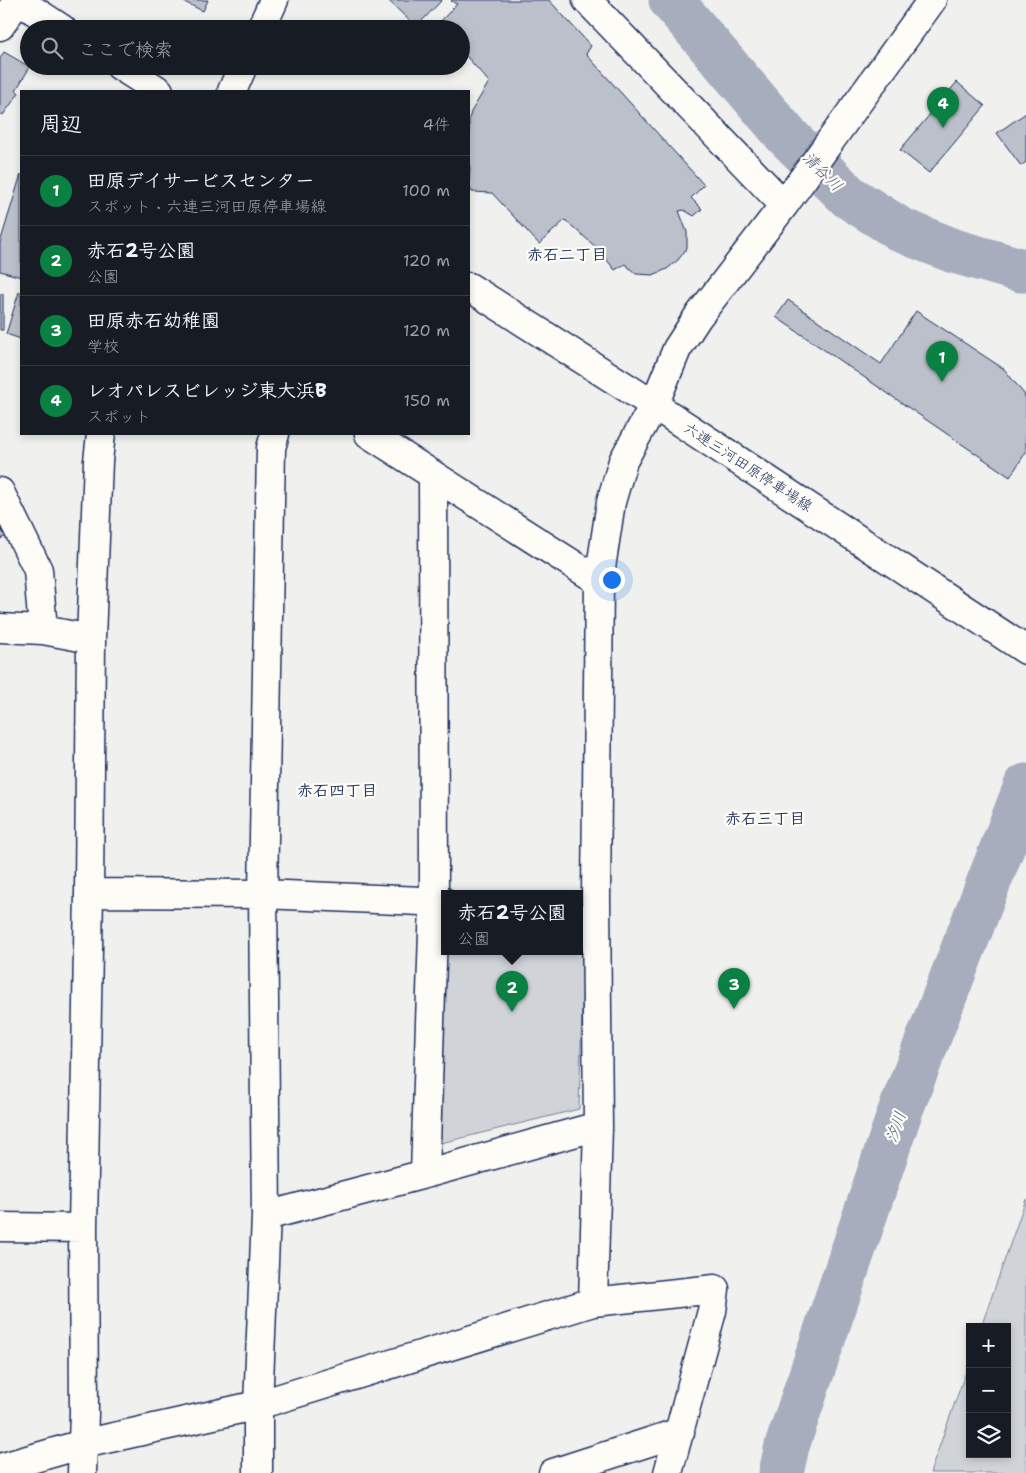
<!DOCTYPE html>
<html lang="ja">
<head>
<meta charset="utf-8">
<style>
	:root { --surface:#171b24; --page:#242831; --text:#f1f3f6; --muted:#9ea1a6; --line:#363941; --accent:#0b8043 }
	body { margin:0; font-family:"Shantell Sans","Klee One",sans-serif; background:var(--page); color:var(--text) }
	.controls { position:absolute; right:15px; bottom:15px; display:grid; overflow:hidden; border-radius:0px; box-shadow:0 2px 8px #0003 }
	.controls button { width:45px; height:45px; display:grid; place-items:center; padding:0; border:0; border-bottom:1px solid var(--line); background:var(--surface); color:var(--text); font:25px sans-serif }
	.you { position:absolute; left:611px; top:579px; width:18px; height:18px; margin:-12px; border:4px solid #fff; border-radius:50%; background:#1a73e8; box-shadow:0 0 0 8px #1a73e833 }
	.badge { display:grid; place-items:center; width:32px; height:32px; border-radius:50%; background:var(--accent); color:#fff; font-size:16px; font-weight:700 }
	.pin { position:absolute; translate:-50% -41px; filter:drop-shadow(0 1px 2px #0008) }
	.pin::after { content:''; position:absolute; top:26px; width:18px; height:15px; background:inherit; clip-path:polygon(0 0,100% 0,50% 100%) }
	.popup { position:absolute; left:441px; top:890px; width:142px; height:65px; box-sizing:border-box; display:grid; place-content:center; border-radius:0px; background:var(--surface); filter:drop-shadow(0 1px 4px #0005); font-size:16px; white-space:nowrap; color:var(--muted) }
	.popup b { font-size:19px; color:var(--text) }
	.popup::after { content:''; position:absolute; left:50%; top:100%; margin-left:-10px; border:10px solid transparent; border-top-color:var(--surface) }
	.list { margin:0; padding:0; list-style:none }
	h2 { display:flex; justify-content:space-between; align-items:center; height:65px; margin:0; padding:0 20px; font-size:21px }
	h2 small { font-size:16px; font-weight:400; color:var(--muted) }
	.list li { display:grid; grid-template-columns:32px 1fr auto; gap:15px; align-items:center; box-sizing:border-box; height:70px; padding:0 20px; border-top:1px solid var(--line) }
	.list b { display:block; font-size:19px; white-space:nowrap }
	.list p { margin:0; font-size:16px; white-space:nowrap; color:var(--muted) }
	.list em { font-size:16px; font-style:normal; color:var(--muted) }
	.icon { flex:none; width:28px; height:28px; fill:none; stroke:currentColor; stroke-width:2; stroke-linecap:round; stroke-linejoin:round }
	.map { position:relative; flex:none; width:1026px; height:1473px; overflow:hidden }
	.search { position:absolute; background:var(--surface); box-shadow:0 2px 8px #0003; left:20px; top:20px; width:450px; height:55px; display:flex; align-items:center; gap:12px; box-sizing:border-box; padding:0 18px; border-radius:28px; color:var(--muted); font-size:19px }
	.panel { position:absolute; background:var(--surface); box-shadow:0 2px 8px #0003; left:20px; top:90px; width:450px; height:345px; border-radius:0px }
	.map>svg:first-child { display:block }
	.green { fill:#d0d3d8; stroke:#76819b }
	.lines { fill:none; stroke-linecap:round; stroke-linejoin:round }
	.river { stroke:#a7adbd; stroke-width:45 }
	.building { fill:#bbc0ca; stroke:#1b2f5e }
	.minor-casing { stroke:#1b2f5e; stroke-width:31 }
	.major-casing { stroke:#1b2f5e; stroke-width:31 }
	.minor { stroke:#fdfcf7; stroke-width:28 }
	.major { stroke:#fdfcf7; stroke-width:28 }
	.labels { text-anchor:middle; stroke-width:4.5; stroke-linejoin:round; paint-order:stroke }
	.street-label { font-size:15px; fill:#1b2f5e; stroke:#fdfcf7 }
	.water-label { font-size:16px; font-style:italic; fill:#4c5b7f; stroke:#fdfcf7 }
	.neighbourhood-label { font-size:16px; font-weight:bold; fill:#1b2f5e; stroke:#fdfcf7 }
</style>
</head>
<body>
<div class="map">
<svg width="1026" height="1473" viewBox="0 0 1026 1473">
	<rect width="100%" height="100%" fill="#f0f0ee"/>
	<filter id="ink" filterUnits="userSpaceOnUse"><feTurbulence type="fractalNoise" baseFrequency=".02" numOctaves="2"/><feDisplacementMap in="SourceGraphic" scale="10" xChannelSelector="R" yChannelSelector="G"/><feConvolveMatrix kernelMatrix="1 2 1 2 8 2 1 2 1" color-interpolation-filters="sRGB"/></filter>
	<g filter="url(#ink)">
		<!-- green -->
		<path class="green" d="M580 915H585L579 1109 437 1144 444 951H580Z
			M1026 1199V1473H930L970 1360V1454H1007V1327H981Z"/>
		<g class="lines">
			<!-- river -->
			<path class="river" d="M671 0 786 135 849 197 901 230 954 251 1020 270H1026
				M781 1473 787 1446 900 1112 1026 786"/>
		</g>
		<!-- building -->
		<path class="building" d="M180 0H208L203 11Z
			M388 0H442L416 27Z
			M452 0H549L591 46 586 54 704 185 691 198 702 209 694 216 684 210 679 211 687 232V248L678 260 667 269 653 275 636 274 625 264 615 270 597 248 565 220 539 244 492 193 472 192 469 186 470 167 469 166V119L471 112 489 82 461 50V29H442L438 24 457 4 451 1Z
			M4 52 30 67 16 90 19 93 3 115 0 113V58Z
			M957 82 985 106 929 173 900 150Z
			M1026 113V162L1021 166 997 133Z
			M21 174V277L0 271V243Z
			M19 292H21V339L6 334Z
			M0 294H3V330H0Z
			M788 300 881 364 916 311 1004 369 1024 394 1026 399V452L1010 477 776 317Z
			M0 524 7 536 0 539Z"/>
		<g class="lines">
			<defs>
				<path id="minor" d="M18 0 62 29
					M587 0 784 205
					M0 26 18 0
					M120 66 159 91
					M369 434 599 581
					M0 492 38 570 43 630
					M0 628 43 630 91 639
					M89 893 263 894 444 902
					M425 1174 434 902 433 476
					M266 1216 425 1174 598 1126
					M0 1227 83 1228
					M593 1302 598 1126 596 897 599 581 611 502 623 461 654 405 677 349 697 318 784 205 932 0
					M0 1468 83 1444 258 1405 593 1302 715 1289 712 1311 668 1473
					M82 1473 84 1413 83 1228 89 893 91 639 98 461 101 434
					M258 1473V1405L266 1216 263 894 271 448 275 434
					M553 1473 680 1432"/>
				<path id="major" d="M261 29 274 0
					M232 91 243 66
					M469 287 654 405 1026 650"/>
			</defs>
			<!-- minor casing -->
			<use href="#minor" class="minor-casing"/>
			<!-- major casing -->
			<use href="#major" class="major-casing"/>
			<!-- minor -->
			<use href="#minor" class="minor"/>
			<!-- major -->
			<use href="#major" class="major"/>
		</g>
	</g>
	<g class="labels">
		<!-- street labels -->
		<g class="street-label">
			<text transform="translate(748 467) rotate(33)" y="5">六連三河田原停車場線</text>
		</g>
		<!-- water labels -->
		<g class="water-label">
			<text transform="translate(823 171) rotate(45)" y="6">清谷川</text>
			<text transform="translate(895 1127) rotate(-71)" y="6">汐川</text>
		</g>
		<!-- neighbourhood labels -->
		<g class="neighbourhood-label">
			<text x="567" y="260">赤石二丁目</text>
			<text x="337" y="796">赤石四丁目</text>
			<text x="765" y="824">赤石三丁目</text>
		</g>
	</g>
</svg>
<div class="controls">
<button>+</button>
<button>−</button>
<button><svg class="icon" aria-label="layers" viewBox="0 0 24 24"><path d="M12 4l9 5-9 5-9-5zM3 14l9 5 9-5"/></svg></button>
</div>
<div class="you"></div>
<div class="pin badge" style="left:942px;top:382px">1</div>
<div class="pin badge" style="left:512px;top:1012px">2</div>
<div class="popup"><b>赤石2号公園</b>公園</div>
<div class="pin badge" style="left:734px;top:1009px">3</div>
<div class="pin badge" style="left:943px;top:128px">4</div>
<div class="search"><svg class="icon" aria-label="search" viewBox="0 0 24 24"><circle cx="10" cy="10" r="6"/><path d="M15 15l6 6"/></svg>ここで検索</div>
<section class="panel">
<h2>周辺<small>4件</small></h2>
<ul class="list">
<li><span class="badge">1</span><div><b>田原デイサービスセンター</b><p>スポット · 六連三河田原停車場線</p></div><em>100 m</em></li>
<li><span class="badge">2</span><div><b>赤石2号公園</b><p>公園</p></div><em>120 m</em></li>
<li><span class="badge">3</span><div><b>田原赤石幼稚園</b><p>学校</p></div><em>120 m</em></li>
<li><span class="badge">4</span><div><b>レオパレスビレッジ東大浜B</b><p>スポット</p></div><em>150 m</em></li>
</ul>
</section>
</div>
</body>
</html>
